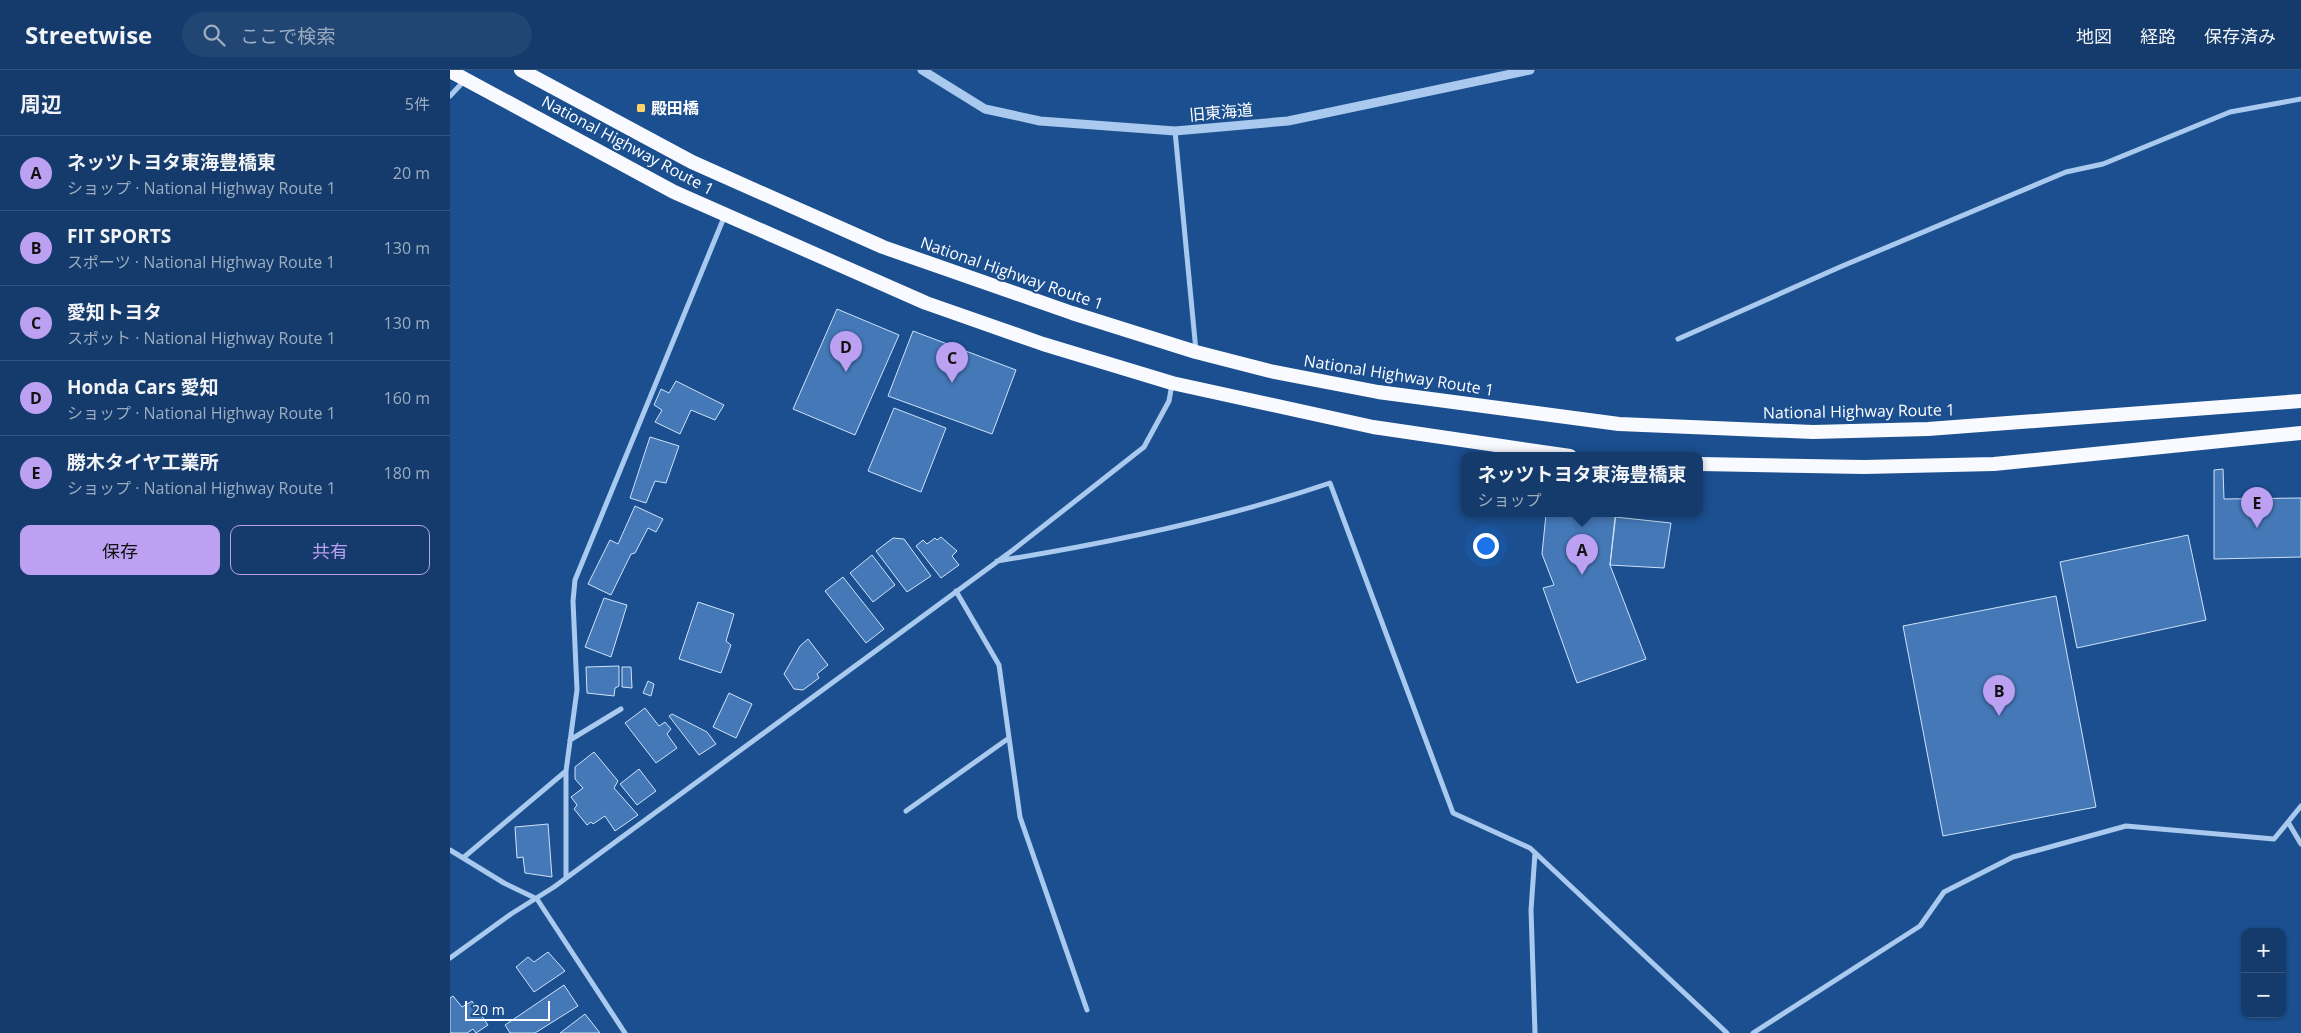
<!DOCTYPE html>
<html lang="ja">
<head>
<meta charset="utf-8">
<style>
	:root { --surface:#143b6b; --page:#214673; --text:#f1f3f6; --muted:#9dadc1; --line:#33557e; --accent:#bca0f2 }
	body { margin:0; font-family:"Open Sans","Noto Sans JP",sans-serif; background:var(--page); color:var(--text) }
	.controls { position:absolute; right:15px; bottom:15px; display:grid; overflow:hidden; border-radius:10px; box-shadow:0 1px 4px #0004 }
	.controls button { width:45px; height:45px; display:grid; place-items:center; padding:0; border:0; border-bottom:1px solid var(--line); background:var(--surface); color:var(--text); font:25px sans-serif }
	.scale { position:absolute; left:15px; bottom:12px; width:85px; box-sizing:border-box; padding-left:5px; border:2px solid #fff; border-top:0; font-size:14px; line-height:18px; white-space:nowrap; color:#fff; -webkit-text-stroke:4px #1b4f8f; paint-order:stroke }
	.you { position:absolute; left:1035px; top:475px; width:18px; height:18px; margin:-12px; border:4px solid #fff; border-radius:50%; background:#1a73e8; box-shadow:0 0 0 8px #1a73e833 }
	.badge { display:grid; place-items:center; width:32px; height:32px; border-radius:50%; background:var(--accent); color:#111; font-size:16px; font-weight:700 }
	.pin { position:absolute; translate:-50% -41px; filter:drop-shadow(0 1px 2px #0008) }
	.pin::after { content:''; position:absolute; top:26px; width:18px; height:15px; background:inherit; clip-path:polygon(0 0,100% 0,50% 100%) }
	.popup { position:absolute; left:1011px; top:382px; width:242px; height:65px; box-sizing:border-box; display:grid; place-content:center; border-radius:10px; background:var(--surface); filter:drop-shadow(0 1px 4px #0005); font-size:16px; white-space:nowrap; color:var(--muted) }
	.popup b { font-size:19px; color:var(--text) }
	.popup::after { content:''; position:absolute; left:50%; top:100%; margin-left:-10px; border:10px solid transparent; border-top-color:var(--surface) }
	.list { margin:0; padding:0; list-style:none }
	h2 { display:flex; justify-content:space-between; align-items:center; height:65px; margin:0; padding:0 20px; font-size:21px }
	h2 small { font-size:16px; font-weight:400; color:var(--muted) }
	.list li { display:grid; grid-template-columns:32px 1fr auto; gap:15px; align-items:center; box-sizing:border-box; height:75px; padding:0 20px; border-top:1px solid var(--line) }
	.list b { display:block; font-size:19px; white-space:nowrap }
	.list p { margin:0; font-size:16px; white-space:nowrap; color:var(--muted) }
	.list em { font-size:16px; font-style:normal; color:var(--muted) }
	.actions { display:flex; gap:10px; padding:15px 20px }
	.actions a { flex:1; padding:11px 0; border:1px solid var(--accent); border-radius:10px; text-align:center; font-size:18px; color:var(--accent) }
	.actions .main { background:var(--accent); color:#111 }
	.icon { flex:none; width:28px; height:28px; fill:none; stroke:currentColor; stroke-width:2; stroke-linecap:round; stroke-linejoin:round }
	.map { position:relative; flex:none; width:1851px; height:963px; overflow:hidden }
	header { display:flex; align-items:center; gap:30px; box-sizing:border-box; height:70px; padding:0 25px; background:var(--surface); border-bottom:1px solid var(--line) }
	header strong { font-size:24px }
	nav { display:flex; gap:28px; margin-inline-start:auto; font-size:18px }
	.search { width:350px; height:45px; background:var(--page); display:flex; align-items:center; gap:12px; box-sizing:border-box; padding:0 18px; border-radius:28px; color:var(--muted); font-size:19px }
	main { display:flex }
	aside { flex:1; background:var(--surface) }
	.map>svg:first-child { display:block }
	.building { fill:#4478b7; stroke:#cfe3fa }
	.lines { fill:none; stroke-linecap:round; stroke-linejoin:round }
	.minor { stroke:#a9c9ee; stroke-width:5 }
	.tertiary { stroke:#a9c9ee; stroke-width:9 }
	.trunk { stroke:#f8faff; stroke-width:14 }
	.poi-dot { fill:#ffd166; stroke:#1b4f8f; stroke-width:2 }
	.labels { text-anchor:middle; stroke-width:4; stroke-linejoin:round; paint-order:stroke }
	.poi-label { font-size:16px; font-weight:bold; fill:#fff; stroke:#1b4f8f; text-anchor:start }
	.street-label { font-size:16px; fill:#fff; stroke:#1b4f8f }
</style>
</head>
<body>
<header>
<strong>Streetwise</strong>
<div class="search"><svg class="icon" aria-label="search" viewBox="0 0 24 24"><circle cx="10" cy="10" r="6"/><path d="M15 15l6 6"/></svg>ここで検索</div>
<nav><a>地図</a><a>経路</a><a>保存済み</a></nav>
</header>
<main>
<aside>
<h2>周辺<small>5件</small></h2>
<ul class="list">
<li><span class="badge">A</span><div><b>ネッツトヨタ東海豊橋東</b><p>ショップ · National Highway Route 1</p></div><em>20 m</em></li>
<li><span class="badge">B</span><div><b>FIT SPORTS</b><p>スポーツ · National Highway Route 1</p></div><em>130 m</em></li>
<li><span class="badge">C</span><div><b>愛知トヨタ</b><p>スポット · National Highway Route 1</p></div><em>130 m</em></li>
<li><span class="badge">D</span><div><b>Honda Cars 愛知</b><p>ショップ · National Highway Route 1</p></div><em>160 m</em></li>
<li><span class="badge">E</span><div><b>勝木タイヤ工業所</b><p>ショップ · National Highway Route 1</p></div><em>180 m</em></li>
</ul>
<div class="actions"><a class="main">保存</a><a>共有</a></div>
</aside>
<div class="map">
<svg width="1851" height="963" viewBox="0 0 1851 963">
	<rect width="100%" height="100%" fill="#1b4f8f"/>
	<!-- building -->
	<path class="building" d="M387 239 449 265 405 365 343 339Z
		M463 261 566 300 542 364 438 326Z
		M226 311 274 335 265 350 241 340 230 364 205 352 212 340 204 335 211 319 219 323Z
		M444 338 496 358 471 422 418 401Z
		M200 367 229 376 216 413 205 411 196 433 180 428Z
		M1773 399 1774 429 1851 428V487L1764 489V400Z
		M185 436 213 449 206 462 198 458 185 483 181 484 161 525 138 514 160 470 168 474Z
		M1096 444H1166L1160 495 1196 589 1127 613 1093 518 1104 515 1092 484Z
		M1165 447 1221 453 1214 498 1160 495Z
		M1738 465 1756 550 1627 578 1610 492Z
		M491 467 507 481 502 486 509 495 491 508 466 476 473 470 477 474 485 468 487 470Z
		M443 468 454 469 481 506 457 522 426 481Z
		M422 485 445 515 423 532 400 503Z
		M393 507 434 559 416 573 375 521Z
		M1606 526 1646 737 1493 766 1453 556Z
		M154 528 177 535 161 587 135 577Z
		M248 532 284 544 276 571 281 575 271 603 229 589Z
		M358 569 378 595 367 604 369 608 353 620 344 619 334 604 350 576Z
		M169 596V616L165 618 164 626 137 623 136 597Z
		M172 597H181L182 618 172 617Z
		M198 611 204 614 201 626 193 623Z
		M279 623 302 634 286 668 263 657Z
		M195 638 209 656 215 652 221 659 217 664 227 678 206 693 175 653Z
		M222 644 257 662 266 674 249 685 219 646Z
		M144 682 168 711 164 718 188 745 165 761 155 746 143 754 141 752 137 755 124 739 127 735 121 727 133 718 125 709V697Z
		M189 699 206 721 187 735 170 714Z
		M98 754 102 807 75 803 73 787 67 788 65 757Z
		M98 882 115 901 84 922 66 897 78 887 84 892Z
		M114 915 128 936 85 963H60L55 955Z
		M3 926 12 937 22 931 38 955 26 963 23 959 17 963H0V928Z
		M135 944 150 963H110Z"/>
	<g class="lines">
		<!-- minor -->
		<path class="minor" d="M0 26 14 11
			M725 61 746 281
			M1228 269 1390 197 1616 102 1653 94 1780 42 1851 29
			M547 491C660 473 771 450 880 413L1003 743 1080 778 1277 963
			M506 521 549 595 570 747 637 940
			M120 670 171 639
			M1851 736 1838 752 1851 774
			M456 741 559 668
			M0 780 54 813 87 829 175 963
			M13 788 116 701
			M116 808V701L127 620 123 531 125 510 275 145
			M0 888 61 844 104 817 563 480 694 377 719 331 722 314
			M1085 963 1081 840 1085 783
			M1303 963 1470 856 1494 822 1563 787 1676 756 1824 769 1838 752"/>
		<!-- tertiary -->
		<path class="tertiary" d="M472 0 535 39 590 51 725 61 838 51 1080 0"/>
		<!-- trunk -->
		<path class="trunk" d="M71 0 242 92 433 177 622 243 746 282 820 301 928 322 1169 354 1363 362 1478 359 1851 331
			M0 1 224 122 476 233 593 274 722 313 923 357 1120 386
			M1250 394 1414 397 1544 394 1851 363"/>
	</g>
	<!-- markers -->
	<rect class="poi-dot" x="186" y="33" width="10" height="10" rx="2.5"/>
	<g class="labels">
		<!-- poi labels -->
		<g class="poi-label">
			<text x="201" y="44">殿田橋</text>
		</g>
		<!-- street labels -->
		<g class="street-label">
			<text transform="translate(771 42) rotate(-5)" y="6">旧東海道</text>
			<text transform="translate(178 75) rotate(28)" y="6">National Highway Route 1</text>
			<text transform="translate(562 203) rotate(19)" y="6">National Highway Route 1</text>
			<text transform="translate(949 305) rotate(9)" y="6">National Highway Route 1</text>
			<text transform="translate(1409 341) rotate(-1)" y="6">National Highway Route 1</text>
		</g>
	</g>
</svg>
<div class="controls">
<button>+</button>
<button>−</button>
</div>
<div class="scale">20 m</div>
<div class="you"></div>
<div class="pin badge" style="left:1132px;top:505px">A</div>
<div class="popup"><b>ネッツトヨタ東海豊橋東</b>ショップ</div>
<div class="pin badge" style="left:1549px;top:646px">B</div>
<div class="pin badge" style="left:502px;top:313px">C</div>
<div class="pin badge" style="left:396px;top:302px">D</div>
<div class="pin badge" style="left:1807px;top:458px">E</div>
</div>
</main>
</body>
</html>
